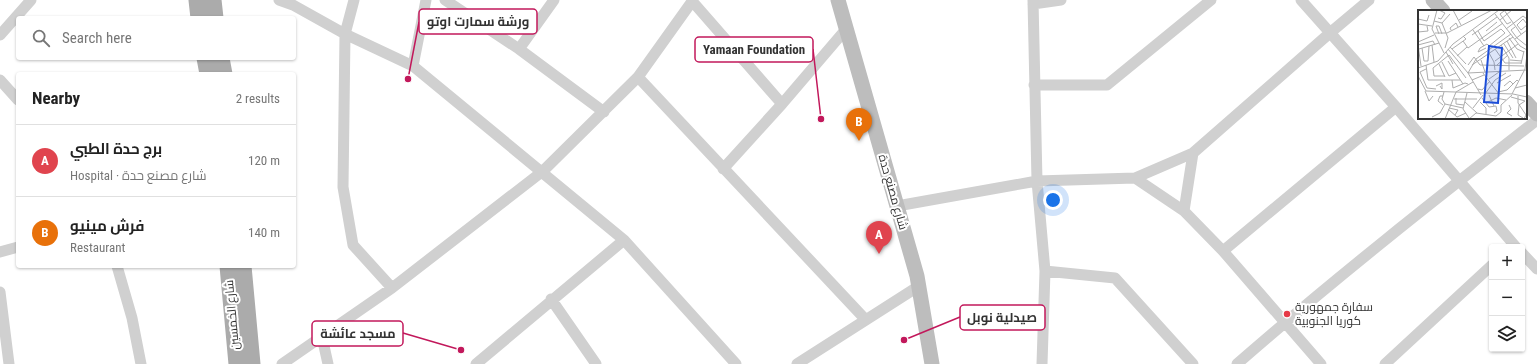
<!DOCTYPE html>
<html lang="en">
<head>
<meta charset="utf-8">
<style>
	:root { --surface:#fff; --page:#f6f6f6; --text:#222; --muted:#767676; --line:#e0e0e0; --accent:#0f766e }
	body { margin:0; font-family:"Roboto Condensed",Cairo,sans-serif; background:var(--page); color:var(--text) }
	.controls { position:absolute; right:12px; bottom:12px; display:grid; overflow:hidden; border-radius:4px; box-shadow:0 1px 3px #0004 }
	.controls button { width:36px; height:36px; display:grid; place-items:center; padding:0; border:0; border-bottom:1px solid var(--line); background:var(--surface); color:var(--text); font:20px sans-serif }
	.you { position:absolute; left:1053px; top:200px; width:14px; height:14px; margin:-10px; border:3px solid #fff; border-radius:50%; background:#1a73e8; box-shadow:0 0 0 6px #1a73e833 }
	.badge { display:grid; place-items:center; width:26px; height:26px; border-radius:50%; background:var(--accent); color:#fff; font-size:13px; font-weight:700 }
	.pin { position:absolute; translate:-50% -33px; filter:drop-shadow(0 1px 2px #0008) }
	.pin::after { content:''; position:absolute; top:21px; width:14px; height:12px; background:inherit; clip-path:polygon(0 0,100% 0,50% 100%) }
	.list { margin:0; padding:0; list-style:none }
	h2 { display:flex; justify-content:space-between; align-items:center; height:52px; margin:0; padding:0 16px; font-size:17px }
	h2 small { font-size:13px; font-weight:400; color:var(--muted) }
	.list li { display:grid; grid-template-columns:26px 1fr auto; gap:12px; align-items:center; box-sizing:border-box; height:72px; padding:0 16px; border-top:1px solid var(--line) }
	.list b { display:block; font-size:15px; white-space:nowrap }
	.list p { margin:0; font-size:13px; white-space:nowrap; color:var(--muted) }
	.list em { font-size:13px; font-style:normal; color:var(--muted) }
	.icon { flex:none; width:22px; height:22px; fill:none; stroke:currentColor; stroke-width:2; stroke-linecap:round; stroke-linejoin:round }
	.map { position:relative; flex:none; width:1537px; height:364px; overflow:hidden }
	.search { position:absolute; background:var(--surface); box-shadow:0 1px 3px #0004; left:16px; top:16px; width:280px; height:44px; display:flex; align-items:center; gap:10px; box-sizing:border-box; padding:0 14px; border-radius:4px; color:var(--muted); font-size:15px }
	.panel { position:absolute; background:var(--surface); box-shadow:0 1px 3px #0004; left:16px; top:72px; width:280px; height:196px; border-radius:4px }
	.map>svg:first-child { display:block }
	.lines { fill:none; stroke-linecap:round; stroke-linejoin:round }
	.street { stroke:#d0d0d0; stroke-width:11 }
	.secondary { stroke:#bdbdbd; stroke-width:15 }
	.primary { stroke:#ababab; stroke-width:17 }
	.poi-dot { fill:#e63946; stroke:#fff; stroke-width:1.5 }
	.labels { text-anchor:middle; stroke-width:4; stroke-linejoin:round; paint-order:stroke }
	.street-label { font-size:12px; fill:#333; stroke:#fff }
	.poi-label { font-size:12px; fill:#333; stroke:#fff; text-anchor:start }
	.inset-road { fill:none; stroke:#adadad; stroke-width:1 }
	.view { fill:#1d4ed8; fill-opacity:0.15; stroke:#1d4ed8; stroke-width:2 }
	.inset-edge { fill:none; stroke:#333; stroke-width:2 }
	.leader { fill:none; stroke:#c2185b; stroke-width:1.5 }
	.callout-dot { fill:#c2185b; stroke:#fff; stroke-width:1.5 }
	.callout { fill:#fff; stroke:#c2185b; stroke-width:1.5 }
	.callout-label { font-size:13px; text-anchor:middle; font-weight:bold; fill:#333 }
</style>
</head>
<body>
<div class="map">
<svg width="1537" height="364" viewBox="0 0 1537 364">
	<rect width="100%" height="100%" fill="#fff"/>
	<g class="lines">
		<!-- street -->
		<path class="street" d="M279 0 293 5 345 34 413 66 624 240 736 364
			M354 0 345 34 343 187 353 245 392 288
			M445 0 519 49 604 112
			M1033 0 1037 181 1045 271 1042 364
			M1301 0 1396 107 1516 247
			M692 1 782 104
			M1033 4 1061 0
			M0 35 31 0
			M519 49 554 0
			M413 66 426 0
			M638 77 865 319
			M0 80 18 100
			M1034 85H1107L1211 0
			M723 169 782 104 847 28
			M1135 178 1184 211 1223 251 1321 364
			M897 206 1037 181 1135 178 1193 153 1331 32 1369 0
			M1184 211 1193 153
			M1223 251 1396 107
			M0 252 18 247
			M1522 253 1537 269
			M117 266 132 318 141 364
			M1045 271 1115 278 1193 364
			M0 292 9 364
			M551 299 596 364
			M322 337 328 364
			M282 364 392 288 543 171 638 77 693 0
			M476 364 624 240
			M797 364 919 286
			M1237 364C1334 279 1436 199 1537 120
			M1385 364 1492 265"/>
		<!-- secondary -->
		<path class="secondary" d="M838 0 917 276 932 364
			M1433 0 1443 11
			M1526 102 1537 114"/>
		<!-- primary -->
		<path class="primary" d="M197 0 199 18
			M213 0 215 18
			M205 58 208 74
			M221 58 224 74
			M228 266 237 364
			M243 266 252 364"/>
	</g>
	<!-- markers -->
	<circle class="poi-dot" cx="1287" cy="314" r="4"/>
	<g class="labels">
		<!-- street labels -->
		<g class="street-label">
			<text transform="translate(893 192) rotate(74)" y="4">شارع مصنع حدة</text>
			<text transform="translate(232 315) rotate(-95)" y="4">شارع الخمسين</text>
		</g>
		<!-- poi labels -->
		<g class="poi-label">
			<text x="1295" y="311">سفارة جمهورية<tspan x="1295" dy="14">كوريا الجنوبية</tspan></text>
		</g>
	</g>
	<!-- overview -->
	<g transform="translate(1418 10)">
		<rect width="109" height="109" fill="#fff"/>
		<path class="inset-road" d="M19 0 14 19 26 43M35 0 43 15M86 0 103 24M86 1 82 4 89 14 93 12M77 4 102 36 109 40M20 8 23 9 27 3 21 0M0 9 9 11 11 5M41 10 54 1M82 10 94 0M16 11 24 13 32 4M24 13 30 28 27 38M0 14 14 16M109 14 105 9 99 15 103 20 109 15M97 17 93 20 99 28M88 19 105 6 109 9M33 20 32 18 38 13 40 17M55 20 66 36M60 21 66 31 83 19 87 23 71 36 69 34 62 38 60 42 68 38M68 21 79 12M0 22 10 21 9 16M17 23H29L74 0M21 24 18 16H21L24 24M54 25 79 7M91 28 99 39 106 42M99 28 109 36M97 29 109 20M45 31 50 38 85 13M89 31 98 48M0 32 16 25M86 34 95 48M0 35 3 56M0 35 15 31 17 35M14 35 16 52M83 35 91 48V60M32 37 48 54M4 38 6 51H10L11 36M1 39 21 33M30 39 50 63 63 85M34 39 48 29 45 26M77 39 87 53H103M28 42 35 54M71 43 76 52 77 60M39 46 49 37M63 50 67 62M92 50 104 51M30 51 45 74M77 51 100 34M24 52 31 66 38 63M21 54 27 67M103 54 106 41M8 55 10 70H42M50 55 56 47 62 55 106 56M54 55 95 27M79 55 90 45M0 58 20 51 35 34 81 0M8 59 2 62 9 78 18 79M50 63 109 60M50 63 58 49 93 24M65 63 81 84M0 66 8 81 95 84 109 87M27 66H16L15 58 31 45 48 68M71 69 81 62M34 70 35 78 47 73 50 74M54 70 66 65M79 73 93 65M18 76 24 73V79L22 76M86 76 92 71 95 74M97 78 109 75M60 79 64 80 72 71M7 81 11 91 15 86M26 82 24 89 27 94 45 98M80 82 89 80 99 70 101 72M49 83 45 99 51 108M67 84 77 70 88 63M94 84 107 59 109 45M71 85 76 96M25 86H22L20 91 25 95M100 86V93L108 105 106 109M93 87 107 91 101 95M38 88V94L46 95M64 88 71 97 78 96 79 101 76 103M36 89H59M47 92 59 103M62 92 68 98V104M68 93 78 88 88 90M91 95 93 99 89 103 94 106M101 95 100 105 105 108M31 98 40 100 37 105M55 98 65 85M30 99 39 107 48 103M14 107 22 103 27 94M27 109 38 82 55 72M51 109 58 103 78 106 83 102V95L94 85"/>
		<path class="view" d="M71 36 84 38 80 93 66 92Z"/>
		<rect width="109" height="109" class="inset-edge"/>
	</g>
	<!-- callouts -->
	<path class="leader" d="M408 79L419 22M821 119L813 49M904 340L960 317M461 350L403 333"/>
	<g class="callout-dot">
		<circle cx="408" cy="79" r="4"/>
		<circle cx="821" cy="119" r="4"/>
		<circle cx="904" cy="340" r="4"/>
		<circle cx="461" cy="350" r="4"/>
	</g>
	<g class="callout">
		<rect x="419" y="9" width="118" height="25" rx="4"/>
		<rect x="695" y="37" width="118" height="25" rx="4"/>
		<rect x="960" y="305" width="85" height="25" rx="4"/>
		<rect x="312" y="321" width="91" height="25" rx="4"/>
	</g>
	<g class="callout-label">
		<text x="478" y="26">ورشة سمارت اوتو</text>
		<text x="754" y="54">Yamaan Foundation</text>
		<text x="1002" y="322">صيدلية نوبل</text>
		<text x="358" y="338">مسجد عائشة</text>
	</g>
</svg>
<div class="controls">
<button>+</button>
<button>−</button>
<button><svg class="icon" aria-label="layers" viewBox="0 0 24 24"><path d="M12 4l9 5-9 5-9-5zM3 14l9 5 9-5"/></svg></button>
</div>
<div class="you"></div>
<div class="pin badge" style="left:879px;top:254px;background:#e0444e">A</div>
<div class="pin badge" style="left:859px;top:141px;background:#e8710a">B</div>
<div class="search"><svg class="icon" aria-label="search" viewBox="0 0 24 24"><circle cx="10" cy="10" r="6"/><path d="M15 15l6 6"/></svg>Search here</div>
<section class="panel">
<h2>Nearby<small>2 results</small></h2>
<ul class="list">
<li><span class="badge" style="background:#e0444e">A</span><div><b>برج حدة الطبي</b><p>Hospital · شارع مصنع حدة</p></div><em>120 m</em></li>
<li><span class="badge" style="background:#e8710a">B</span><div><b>فرش مينيو</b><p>Restaurant</p></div><em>140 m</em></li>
</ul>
</section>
</div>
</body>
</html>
